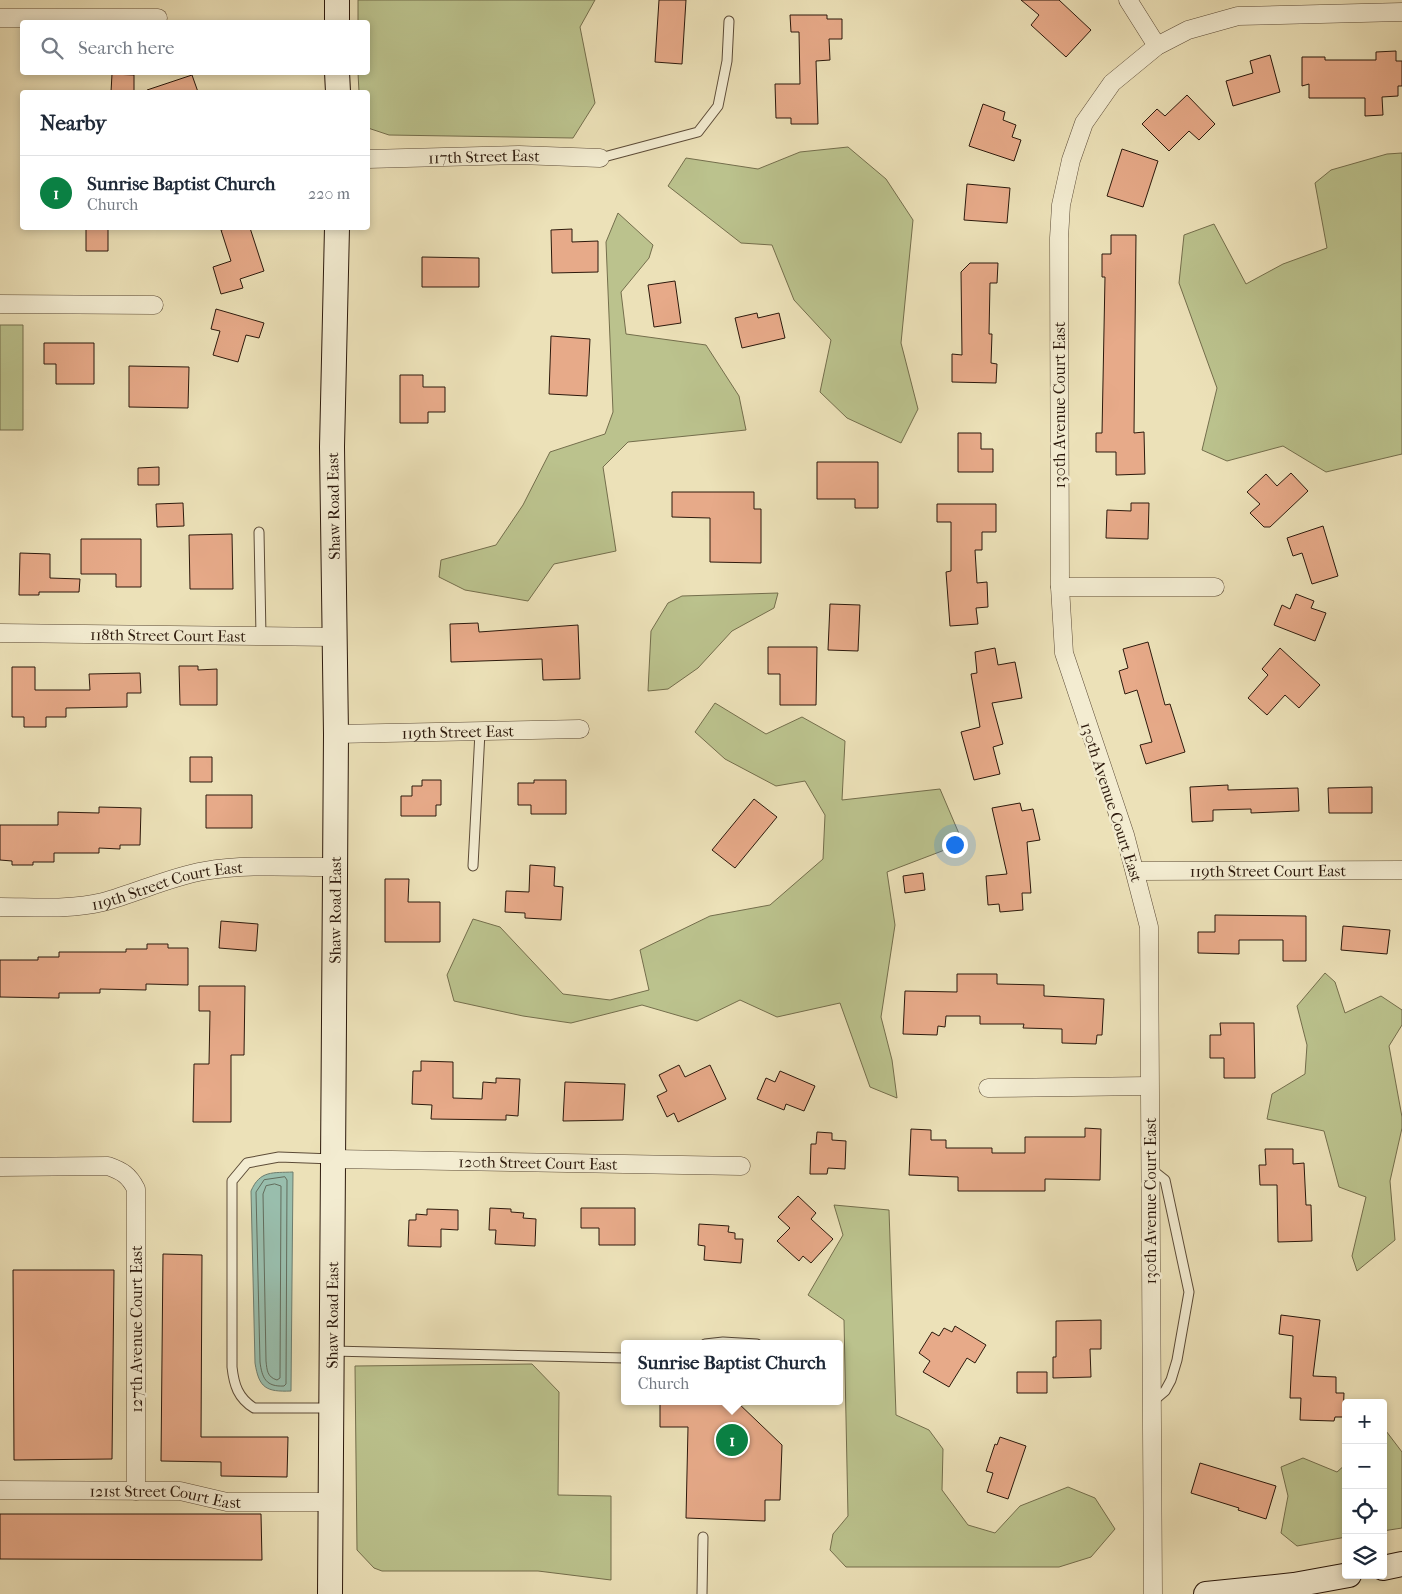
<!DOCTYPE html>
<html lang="en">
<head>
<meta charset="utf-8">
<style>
	:root { --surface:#fff; --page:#f6f6f7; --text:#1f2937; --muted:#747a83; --line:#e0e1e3; --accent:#0b8043 }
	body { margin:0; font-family:"IM FELL French Canon",serif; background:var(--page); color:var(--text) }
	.controls { position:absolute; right:15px; bottom:15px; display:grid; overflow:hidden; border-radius:5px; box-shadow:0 2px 8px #0003 }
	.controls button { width:45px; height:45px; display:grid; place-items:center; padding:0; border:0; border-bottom:1px solid var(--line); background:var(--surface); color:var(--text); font:25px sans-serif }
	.you { position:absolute; left:954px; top:844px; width:18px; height:18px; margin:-12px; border:4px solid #fff; border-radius:50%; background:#1a73e8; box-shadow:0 0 0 8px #1a73e833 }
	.badge { display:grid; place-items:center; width:32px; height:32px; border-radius:50%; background:var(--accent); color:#fff; font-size:16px; font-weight:700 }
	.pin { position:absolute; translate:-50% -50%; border:2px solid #fff; box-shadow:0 1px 5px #0006 }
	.popup { position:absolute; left:621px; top:1340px; width:222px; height:65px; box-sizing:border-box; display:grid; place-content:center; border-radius:5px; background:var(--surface); filter:drop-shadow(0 1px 4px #0005); font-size:16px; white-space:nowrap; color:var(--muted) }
	.popup b { font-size:19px; color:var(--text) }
	.popup::after { content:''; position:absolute; left:50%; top:100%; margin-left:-10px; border:10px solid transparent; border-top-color:var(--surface) }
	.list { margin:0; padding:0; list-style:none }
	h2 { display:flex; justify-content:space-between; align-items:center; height:65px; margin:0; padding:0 20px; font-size:21px }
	h2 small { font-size:16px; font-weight:400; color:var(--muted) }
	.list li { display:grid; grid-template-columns:32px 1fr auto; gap:15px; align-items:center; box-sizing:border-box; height:75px; padding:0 20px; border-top:1px solid var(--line) }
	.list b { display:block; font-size:19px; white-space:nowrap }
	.list p { margin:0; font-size:16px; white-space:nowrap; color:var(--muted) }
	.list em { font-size:16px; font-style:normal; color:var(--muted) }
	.icon { flex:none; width:28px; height:28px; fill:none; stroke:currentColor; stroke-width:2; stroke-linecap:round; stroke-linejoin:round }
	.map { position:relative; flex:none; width:1402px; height:1594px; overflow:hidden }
	.search { position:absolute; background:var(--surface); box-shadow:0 2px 8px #0003; left:20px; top:20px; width:350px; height:55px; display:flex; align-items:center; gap:12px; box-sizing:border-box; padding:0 18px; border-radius:5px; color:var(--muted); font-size:19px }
	.panel { position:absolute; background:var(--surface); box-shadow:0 2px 8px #0003; left:20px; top:90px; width:350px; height:140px; border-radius:5px }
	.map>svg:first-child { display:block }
	.green { fill:#bbc28d; stroke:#746e4c }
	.water { fill:#99bead; stroke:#6d7c6d }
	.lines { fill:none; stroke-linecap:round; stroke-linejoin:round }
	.shore { stroke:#626c5c; stroke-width:1 }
	.building { fill:#e7aa89; stroke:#2c190c }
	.lane-casing { stroke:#5c4b37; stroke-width:11 }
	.street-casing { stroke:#5c4b37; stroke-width:19 }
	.secondary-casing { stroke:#2c190c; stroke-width:26 }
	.lane { stroke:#f3ecd1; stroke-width:9 }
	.street { stroke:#f3ecd1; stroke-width:18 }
	.secondary { stroke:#f3ecd1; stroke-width:24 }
	.labels { text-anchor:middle; stroke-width:5; stroke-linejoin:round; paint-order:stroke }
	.street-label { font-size:16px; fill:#2c190c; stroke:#f3ecd1 }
</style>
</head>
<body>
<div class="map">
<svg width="1402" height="1594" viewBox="0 0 1402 1594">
	<rect width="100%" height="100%" fill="#ece1b8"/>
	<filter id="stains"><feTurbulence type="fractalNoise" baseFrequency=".004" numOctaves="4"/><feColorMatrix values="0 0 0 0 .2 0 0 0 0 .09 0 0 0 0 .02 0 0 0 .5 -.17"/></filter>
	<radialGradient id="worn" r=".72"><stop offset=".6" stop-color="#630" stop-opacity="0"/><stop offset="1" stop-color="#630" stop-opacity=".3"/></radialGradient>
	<!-- green -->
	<path class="green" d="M358 0H595L580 27 595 103 573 138 389 135 368 128V92H359L358 73 368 72V22H358Z
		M848 147 886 179 913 220 901 343 918 409 901 443 847 418 820 392 831 340 794 300 772 245 741 243 668 186 686 158 758 169 800 152Z
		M1402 153V454L1326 472 1283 446 1227 461 1202 450 1217 388 1179 283 1184 235 1214 224 1246 284 1283 264 1327 248 1315 183 1331 170 1387 154Z
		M618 213 653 245 649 258 621 292 626 334 706 345 739 396 746 430 628 442 603 467 616 551 554 564 528 601 465 590 439 577 441 560 496 545 523 505 550 452 605 434 613 412 606 242Z
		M0 325H23V430H0Z
		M778 593 774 608 732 631 698 668 668 689 648 691 651 631 668 603 682 596Z
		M715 703 766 734 802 717 845 741 842 800 940 789 963 843 887 872 895 925 881 1017 892 1060 897 1098 870 1087 840 1003 777 1017 740 1000 697 1021 642 1005 571 1023 523 1016 454 1001 447 975 473 919 500 927 563 994 610 1000 649 990 640 950 710 916 770 905 823 859 825 815 805 781 776 786 725 759 695 732Z
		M1325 973 1335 982 1345 1013 1381 996 1402 1010V1025L1389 1046 1402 1117V1128L1390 1181 1395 1240 1357 1271 1352 1256 1366 1197 1339 1187 1324 1131 1267 1119 1272 1094 1305 1074 1307 1045 1297 1006Z
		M834 1205 889 1210 896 1415 929 1430 943 1449 942 1490 968 1525 995 1533 1020 1506 1068 1487 1095 1498 1115 1529 1091 1557 1059 1567H846L830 1550 833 1534 848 1516 844 1320 808 1295 843 1235Z
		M532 1364 559 1392 558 1495 611 1496V1580L538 1571H382L374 1568 357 1550 355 1366Z
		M1383 1427 1402 1452V1528L1383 1531Z
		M1303 1458 1337 1472 1346 1464V1537L1297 1546 1281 1533 1288 1496 1281 1467Z"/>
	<!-- water -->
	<path class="water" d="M293 1172 291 1391C266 1392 259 1388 255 1363L251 1191C260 1170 273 1173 293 1172Z"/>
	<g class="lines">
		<!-- shore -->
		<path class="shore" d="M285 1177 287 1180 286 1384 284 1386C266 1387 262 1378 260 1362L256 1192 264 1180Z
			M275 1184 281 1186 280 1378 277 1380C267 1377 267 1370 266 1361L263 1194 266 1186Z"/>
	</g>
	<!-- building -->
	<path class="building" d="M659 0H686L682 64 655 62Z
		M1021 0H1059L1091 30 1066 57 1031 25 1039 15Z
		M790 15H827V19H842V39H829L830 60 816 61 818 124H791V118H776L775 84H800L799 32H791Z
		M1396 51V61H1402V86H1398V96L1382 97 1383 115 1365 116V98H1309V84L1302 86V57H1325V60H1376V52Z
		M1270 55 1280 92 1233 106 1226 81 1253 73 1250 61Z
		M112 74 134 75V92H111Z
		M192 75 198 92H148L147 90Z
		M1187 95 1215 124 1199 140 1189 131 1169 151 1142 124 1157 109 1165 116Z
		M983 104 1005 112 1003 120 1016 125 1012 137 1021 140 1014 161 969 146Z
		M1122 149 1158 161 1143 207 1107 196Z
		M967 184 1010 188 1007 223 964 220Z
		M86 228H108V251H86Z
		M230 228H250L264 271 240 279 243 288 221 294 213 267 231 261 221 230Z
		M572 229V242L598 241V272L552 273 551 230Z
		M1111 235H1136L1134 433 1144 432 1145 474 1116 475V452H1096V433H1102L1105 277H1102V254H1111Z
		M422 257 479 258V287H422Z
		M970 263H998L997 283H990L989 334H992L991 363 997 364 996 383 952 382V354L962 355 961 272Z
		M675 281 681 323 654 327 648 285Z
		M216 309 264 323 259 338 246 335 238 362 213 355 220 331 211 329Z
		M757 313 758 318 779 313 785 338 742 348 735 318Z
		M551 336 590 339 587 396 549 394Z
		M44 343H94V384H56V364H44Z
		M129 366 189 367 188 408 129 407Z
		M400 375H423V387H445V412H428V423H400Z
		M958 433H981V449H993V472H958Z
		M817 462H878V508H855V499H817Z
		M159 467V485H138V468Z
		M1291 473 1308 491 1270 527H1264L1250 513 1260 504 1247 492 1266 474 1277 486Z
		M672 492H754V509H761V563L710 562V518L672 517Z
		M183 503 184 526 157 527 156 504Z
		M1131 503H1149L1148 539 1106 538 1107 510 1131 511Z
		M937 504H996V532H982V550H975L977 583 987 582 988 607 976 608 978 624 950 626 946 572 951 571V522H937Z
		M1323 526 1338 576 1312 584 1302 553 1293 556 1287 538Z
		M232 534 233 589H190L189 535Z
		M81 539H141V587H116V574H81Z
		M20 553 50 554V578L80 579 79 592H39V595H19Z
		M1296 594 1314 601 1311 608 1326 613 1315 641 1274 625 1282 605 1290 609Z
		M830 604 860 605 858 651 828 650Z
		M478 623 479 632 578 625 580 679 543 680 542 659 451 662 450 624Z
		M1148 642 1165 705 1170 704 1185 752 1146 764 1140 745 1152 742 1137 690 1125 694 1119 671 1128 668 1123 649Z
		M768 647H817L816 705H780V674H768Z
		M995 648 998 665 1015 662 1022 698 992 703 1003 744 993 747 1000 774 974 780 961 732 980 727 971 674 977 673 975 652Z
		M1280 648 1320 685 1299 708 1285 695 1267 715 1248 698 1268 675 1262 669Z
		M179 666H198V670L217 669V705H180Z
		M12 667H35V690H90L89 674 140 673 141 693H127V707L66 708V717H46V727H24V717H12Z
		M190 757H212V782H190Z
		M422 780H441V805H436V816H401V796H412V786H422Z
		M534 780H566V814H531V805H518V783H534Z
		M1228 785V790L1298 788 1299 811 1251 813V809L1213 810V821L1192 822 1190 787Z
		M1372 787V813H1329L1328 788Z
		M206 795H252V828H206Z
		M754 799 777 817 735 868 712 850Z
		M1020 803 1022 811 1033 809 1040 840 1027 842 1031 893H1022L1023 910 1000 912 999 904 988 905 986 876 1007 874 992 808Z
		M99 807 141 808 140 845H120V849L99 848V853H54V862H33V865H12V861L0 860V825H58V812L99 813Z
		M530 865 555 867 554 886 563 887 561 920 525 918V913L505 912 506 891 529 892Z
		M923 873 925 890 905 893 903 876Z
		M385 879H409L408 902H440V942H385Z
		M1215 915 1306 916V961H1283V940H1239V954L1198 953V932H1215Z
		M221 921 258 924 256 951 219 948Z
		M1343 926 1390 930 1387 954 1341 950Z
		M147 944H168V948H188V985L146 984V990L100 989V993H59V998L0 997V960H38V957H59V952H126V949H147Z
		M957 974H997V984L1044 985V996L1104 999 1102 1035H1097L1096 1044 1062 1043V1029L1023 1028 1024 1024H980V1016H946L945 1027 938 1026 937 1035 903 1034 905 991 957 992Z
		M199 986H245L244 1055H231V1122H193L194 1064H209L210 1011H199Z
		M1220 1023H1254L1255 1078H1224V1058H1210V1035H1221Z
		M421 1061 453 1062V1098L482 1099 483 1082 496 1083V1078L520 1079 518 1116 506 1115V1120L431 1119 432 1105 412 1104 413 1071H421Z
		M679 1065 685 1077 710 1065 726 1099 678 1122 674 1113 667 1117 657 1096 667 1091 659 1075Z
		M780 1071 815 1086 804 1111 786 1104 784 1110 757 1099 766 1078 775 1082Z
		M565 1082 625 1084 623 1120 563 1121Z
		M1085 1128 1101 1129 1100 1180 1045 1179V1191H958V1177L909 1175 911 1129 931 1130V1140H946V1148H992V1153H1025V1137H1085Z
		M817 1132 832 1133V1140L846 1141 845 1169 828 1168 827 1174H810L811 1144H816Z
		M1265 1149H1293V1164L1304 1163 1306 1205H1311L1312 1241 1278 1242 1277 1185H1260L1259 1165H1266Z
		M798 1196 816 1213 811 1219 833 1239 811 1263 803 1256 799 1261 777 1241 790 1228 778 1217Z
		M490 1208 511 1209V1212L524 1213 523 1218 536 1219 535 1246 495 1244 496 1230H489Z
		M581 1208H635V1245H599V1228H581Z
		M427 1209 458 1210V1230L441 1229V1247L408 1246 409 1220H416V1214L427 1215Z
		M699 1224 729 1226 728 1232 735 1233V1239H743L741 1263 704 1260 705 1246 698 1245Z
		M163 1254 202 1255 201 1437H288L287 1477 221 1476V1462L161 1461Z
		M13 1270H114L112 1459 14 1460Z
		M1281 1315 1320 1320 1313 1376 1336 1377V1393H1344L1343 1417H1335L1334 1421 1300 1420 1301 1398H1290L1293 1336 1279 1334Z
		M1101 1320V1349H1090L1091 1377 1053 1378V1357H1056V1321Z
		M955 1326 986 1345 975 1363 967 1358 949 1387 923 1372 930 1361 919 1353 932 1332 939 1336 944 1328 952 1332Z
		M1017 1372H1047V1393H1017Z
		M660 1401H736L782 1445 780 1500H765V1521L686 1518 688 1427H660Z
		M1000 1437 1026 1446 1008 1499 987 1492 993 1473 986 1471 995 1444 997 1445Z
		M1200 1463 1276 1486 1266 1519 1238 1510 1239 1508 1191 1493Z
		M0 1514H261L262 1560 0 1559Z"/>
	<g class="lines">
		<defs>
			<path id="lane" d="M600 158 698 132 718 106 727 61 729 21
				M259 532 261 636
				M473 866 480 732
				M1151 1169 1165 1180 1189 1292 1177 1360 1171 1380 1165 1391 1152 1402
				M705 1344 723 1342 757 1344
				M332 1351 624 1358
				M331 1408H254C238 1398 234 1385 232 1367V1181L247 1163 279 1157 333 1159
				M702 1594 703 1537"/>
			<g id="street">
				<path d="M1128 0 1157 46"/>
				<path d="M0 18H158"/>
				<path id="s1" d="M368 159 519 155 600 158"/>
				<path d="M0 304 154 305"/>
				<path d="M1060 587H1215"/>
				<path id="s2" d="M0 633 334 637"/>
				<path id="s3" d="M336 734 580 729"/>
				<path id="s4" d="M1136 871 1402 870"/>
				<path id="s5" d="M0 907C34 907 70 910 103 902 137 893 169 877 204 871 246 864 291 867 334 867"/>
				<path d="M988 1088 1149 1086"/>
				<path id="s6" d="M334 1159 741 1166"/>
				<path d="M0 1167 108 1166C122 1171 129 1175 136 1189V1491"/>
				<path id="s7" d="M0 1490 180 1491 227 1502H331"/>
				<path d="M1153 1594 1149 927 1125 835 1064 653 1060 587 1059 238 1061 205 1071 160 1084 123 1112 83 1157 46 1188 30 1238 16 1402 12"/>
			</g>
			<g id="secondary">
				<path d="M337 0V22"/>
				<path d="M337 72 338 92"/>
				<path d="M1383 1568 1402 1564"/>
				<path id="s8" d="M330 1594 336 734 332 447 337 228"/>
				<path d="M1206 1594 1294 1585 1349 1575"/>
			</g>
		</defs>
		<!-- lane casing -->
		<use href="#lane" class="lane-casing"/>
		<!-- street casing -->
		<use href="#street" class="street-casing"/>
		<!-- secondary casing -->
		<use href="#secondary" class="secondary-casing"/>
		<!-- lane -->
		<use href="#lane" class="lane"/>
		<!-- street -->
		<use href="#street" class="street"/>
		<!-- secondary -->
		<use href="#secondary" class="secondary"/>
	</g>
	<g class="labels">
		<!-- street labels -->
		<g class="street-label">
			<text dy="6" stroke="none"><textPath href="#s1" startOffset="116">117th Street East</textPath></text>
			<text transform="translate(1059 405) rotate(-90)" y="6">130th Avenue Court East</text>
			<text transform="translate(333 506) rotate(-91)" y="6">Shaw Road East</text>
			<text dy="6" stroke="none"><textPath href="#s2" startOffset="168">118th Street Court East</textPath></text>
			<text dy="6" stroke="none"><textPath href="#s3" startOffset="122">119th Street East</textPath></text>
			<text transform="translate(1112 802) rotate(72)" y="6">130th Avenue Court East</text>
			<text dy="6" stroke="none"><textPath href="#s4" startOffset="132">119th Street Court East</textPath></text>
			<text dy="6" stroke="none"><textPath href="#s5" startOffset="170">119th Street Court East</textPath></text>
			<text dy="6" stroke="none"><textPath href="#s8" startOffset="684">Shaw Road East</textPath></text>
			<text dy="6" stroke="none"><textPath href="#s6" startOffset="204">120th Street Court East</textPath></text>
			<text transform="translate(1150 1201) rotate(-90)" y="6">130th Avenue Court East</text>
			<text dy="6" stroke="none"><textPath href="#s8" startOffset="279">Shaw Road East</textPath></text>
			<text transform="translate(136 1329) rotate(-90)" y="6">127th Avenue Court East</text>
			<text dy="6" stroke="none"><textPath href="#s7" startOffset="166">121st Street Court East</textPath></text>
		</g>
	</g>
	<rect width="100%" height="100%" filter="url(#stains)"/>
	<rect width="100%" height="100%" fill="url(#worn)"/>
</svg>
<div class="controls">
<button>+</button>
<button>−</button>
<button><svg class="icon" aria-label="locate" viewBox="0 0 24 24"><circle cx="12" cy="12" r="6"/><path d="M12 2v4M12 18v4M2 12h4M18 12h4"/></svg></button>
<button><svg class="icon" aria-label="layers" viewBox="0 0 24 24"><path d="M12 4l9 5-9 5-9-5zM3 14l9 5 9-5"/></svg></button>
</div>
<div class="you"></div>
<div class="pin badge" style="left:732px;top:1440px">1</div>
<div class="popup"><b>Sunrise Baptist Church</b>Church</div>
<div class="search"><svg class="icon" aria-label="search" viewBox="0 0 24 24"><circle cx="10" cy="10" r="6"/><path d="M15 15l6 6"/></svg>Search here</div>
<section class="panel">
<h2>Nearby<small></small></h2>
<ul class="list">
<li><span class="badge">1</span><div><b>Sunrise Baptist Church</b><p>Church</p></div><em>220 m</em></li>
</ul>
</section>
</div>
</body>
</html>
